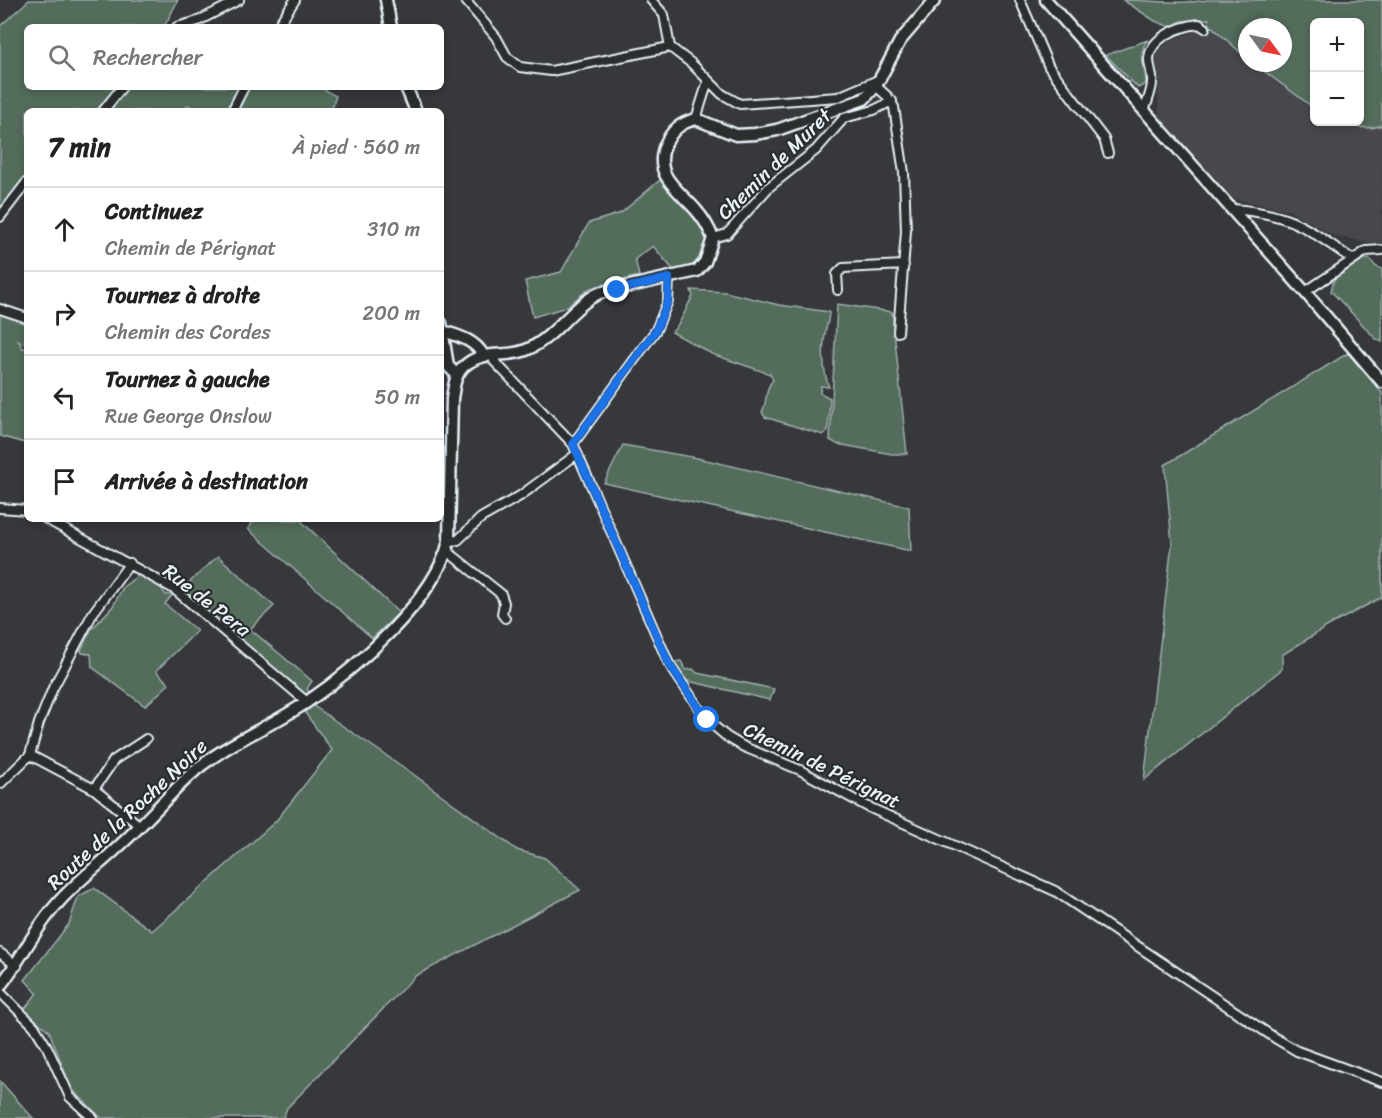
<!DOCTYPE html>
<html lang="fr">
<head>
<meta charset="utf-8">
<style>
	:root { --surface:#fff; --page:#f2f2f2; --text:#222; --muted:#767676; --line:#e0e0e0 }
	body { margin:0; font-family:Sriracha,sans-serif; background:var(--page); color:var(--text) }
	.controls { position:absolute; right:18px; top:18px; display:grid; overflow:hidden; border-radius:9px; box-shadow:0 3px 9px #0003 }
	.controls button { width:54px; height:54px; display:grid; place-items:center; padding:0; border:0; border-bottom:2px solid var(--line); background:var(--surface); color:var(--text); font:30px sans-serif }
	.compass { position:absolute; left:1238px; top:18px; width:54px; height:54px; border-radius:50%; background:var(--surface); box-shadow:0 3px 9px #0003; rotate:123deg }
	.stop { position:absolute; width:18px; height:18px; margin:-14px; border:4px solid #1a73e8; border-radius:50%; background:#fff }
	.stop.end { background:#1a73e8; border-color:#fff; box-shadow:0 2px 6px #0008 }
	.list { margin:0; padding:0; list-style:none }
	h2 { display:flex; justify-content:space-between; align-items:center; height:78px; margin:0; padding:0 24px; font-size:26px }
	h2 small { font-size:20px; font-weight:400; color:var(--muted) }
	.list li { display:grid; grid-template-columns:39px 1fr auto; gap:18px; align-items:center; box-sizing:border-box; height:84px; padding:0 24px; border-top:2px solid var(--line) }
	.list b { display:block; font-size:22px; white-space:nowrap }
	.list p { margin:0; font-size:20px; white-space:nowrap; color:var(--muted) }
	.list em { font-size:20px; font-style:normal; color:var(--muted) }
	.icon { flex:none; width:33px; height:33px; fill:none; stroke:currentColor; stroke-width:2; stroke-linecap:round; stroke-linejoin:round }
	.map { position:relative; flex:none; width:1382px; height:1118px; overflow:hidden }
	.search { position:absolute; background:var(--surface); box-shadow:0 3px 9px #0003; left:24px; top:24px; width:420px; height:66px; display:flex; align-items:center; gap:15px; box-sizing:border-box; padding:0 21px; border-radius:9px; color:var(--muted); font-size:22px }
	.panel { position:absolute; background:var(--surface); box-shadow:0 3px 9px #0003; left:24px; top:108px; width:420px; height:414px; border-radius:9px }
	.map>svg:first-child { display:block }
	.built { fill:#46464d }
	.green { fill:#526c5b; stroke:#9daeaa; stroke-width:1.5 }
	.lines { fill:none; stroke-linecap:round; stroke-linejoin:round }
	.street-casing { stroke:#e8f1f8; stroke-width:12 }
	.secondary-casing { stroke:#e8f1f8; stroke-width:15 }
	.street { stroke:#2a2d2e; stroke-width:8 }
	.secondary { stroke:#2a2d2e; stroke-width:10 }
	.route { stroke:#1a73e8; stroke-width:8 }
	.labels { text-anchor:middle; stroke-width:4.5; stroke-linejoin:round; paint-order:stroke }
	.street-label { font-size:20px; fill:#e8f1f8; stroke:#2a2d2e }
</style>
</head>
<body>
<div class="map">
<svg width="1382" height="1118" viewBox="0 0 1382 1118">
	<rect width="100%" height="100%" fill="#37383c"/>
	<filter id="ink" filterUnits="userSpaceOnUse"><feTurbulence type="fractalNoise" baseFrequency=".0167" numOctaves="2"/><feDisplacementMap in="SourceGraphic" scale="12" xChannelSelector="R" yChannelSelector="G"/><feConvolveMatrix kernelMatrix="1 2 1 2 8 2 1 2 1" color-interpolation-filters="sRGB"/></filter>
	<g filter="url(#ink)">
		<!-- built -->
		<path class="built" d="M1210 25 1247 58V63H1253L1314 108V122H1341L1355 127H1376L1382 125V245L1334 236 1288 210 1233 199 1159 116 1158 80 1153 57 1169 41Z"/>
		<!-- green -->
		<path class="green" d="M29 0H178L164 27H27V87H240L227 111H198L188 105 182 111H27V188L21 186 3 207 0 205V26Z
			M1123 0C1152 0 1179 5 1207 0H1382V125C1369 131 1354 127 1341 122H1360V22H1314V108L1253 63H1283V27H1247V58L1210 25 1209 19 1182 21 1170 27 1155 21Z
			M1148 40C1136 53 1146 69 1146 84L1138 88 1106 55Z
			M248 87H319L336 96 331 111H236Z
			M660 180 702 222 710 237C703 259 698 265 676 273L653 246 635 259 639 276 590 288 566 307 533 317 525 281 561 272 589 223 621 213Z
			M1363 259H1370L1375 266 1382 269V342L1376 339 1331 291 1334 279Z
			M691 290 725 292 779 305 829 312C829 321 826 326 825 334 822 350 823 372 829 387L821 386 820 393 830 398 828 431 823 435 765 417 762 412C768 401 764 390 773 380L770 374 712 354 672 332C683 321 685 309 693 296Z
			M837 304 892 312 907 454H892L837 444 830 440Z
			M0 314 27 321V346L18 340 22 348H27L25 443 0 436Z
			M1348 353 1382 393V597L1328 626 1282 655V669L1144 780 1172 543 1165 465Z
			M623 445 697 458 909 507 911 551 604 483Z
			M255 519 300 520 399 613 372 638 248 529Z
			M218 556 274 606 250 629 312 681 307 689 311 694H301L294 689 182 589Z
			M140 574 161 588 166 595 173 594 165 604 197 631 156 671 169 684 145 706 92 667 91 654 82 653 81 650 91 630 113 606 123 587Z
			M681 661 686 670 693 669 697 673 774 689 770 700 684 680 673 662Z
			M312 705 406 769 517 850 545 858 580 890 415 976 287 1108 283 1118H101L71 1088 49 1031 24 1010 37 993 25 980 69 924 78 897 94 888 152 931 276 821 332 750 303 710Z
			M0 1081 33 1118H0Z"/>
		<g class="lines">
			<defs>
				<path id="street" d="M465 0 496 37 507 57 520 67 551 71 670 47
					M651 0 664 15 670 47
					M1020 0 1049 67 1104 139 1108 153
					M177 27 198 21 239 0
					M277 27 295 0
					M670 47 691 63 722 94 740 104 838 97 878 80
					M876 86 888 97 894 107 904 173 906 231 898 332
					M1145 109C1147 101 1152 91 1152 82 1153 74 1149 67 1149 59 1150 37 1181 26 1199 24L1205 28
					M103 111 122 87
					M232 111 244 87
					M696 119 708 81
					M1233 209C1292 214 1305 227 1352 259
					M0 217 27 182
					M713 238 727 234 769 187 816 150 844 118 874 110 892 101
					M838 290 837 274 843 268 904 265
					M1305 292 1366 251 1382 250
					M0 309 27 318
					M496 354 494 361 573 444 669 664 707 720 727 737 744 747 800 770 866 806 1055 891 1275 1038 1297 1051 1382 1082
					M573 444 656 330 668 301 669 278
					M0 508 27 510
					M46 519 174 589 307 702
					M449 541 458 540 481 518 520 496 577 454
					M447 551 501 594 504 603 502 614 505 618
					M30 755 94 789 140 826
					M0 784 30 755 39 723 53 688 93 613 130 563
					M94 789 114 760 146 739
					M0 953 17 966
					M0 992 34 1026 47 1047 70 1097 93 1118"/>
				<path id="secondary" d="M386 0 391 27
					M1046 0 1305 292 1382 382
					M406 87 416 111
					M441 323 448 366 457 375
					M443 331C458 336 475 340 483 355
					M0 986C21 960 34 929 57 904 75 883 97 867 117 848 142 826 164 800 188 777 223 744 267 729 307 702 355 669 436 599 449 541L452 399C454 385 455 372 468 363 486 350 507 358 526 350 555 338 571 307 599 293L697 271 705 262 713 238C709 228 704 219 696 210 678 189 653 176 665 145 672 130 680 123 696 119L736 135 755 134 777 130 864 99 876 86 900 41 935 0"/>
			</defs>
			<!-- street casing -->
			<use href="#street" class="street-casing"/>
			<!-- secondary casing -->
			<use href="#secondary" class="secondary-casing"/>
			<!-- street -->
			<use href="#street" class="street"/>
			<!-- secondary -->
			<use href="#secondary" class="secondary"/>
		</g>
	</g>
	<g class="lines" filter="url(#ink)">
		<!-- route -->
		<path class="route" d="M617 290 669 278 668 301 656 330 573 444 669 664 707 720"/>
	</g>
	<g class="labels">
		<!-- street labels -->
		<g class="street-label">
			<text transform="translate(774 164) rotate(-44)" y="7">Chemin de Muret</text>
			<text transform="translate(207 600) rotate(38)" y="7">Rue de Pera</text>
			<text transform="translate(822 765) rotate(26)" y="7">Chemin de Pérignat</text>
			<text transform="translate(127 814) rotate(-43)" y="7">Route de la Roche Noire</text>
		</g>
	</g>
</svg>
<div class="controls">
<button>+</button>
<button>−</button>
</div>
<svg class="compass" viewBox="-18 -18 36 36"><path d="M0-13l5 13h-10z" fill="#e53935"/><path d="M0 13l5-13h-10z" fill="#767676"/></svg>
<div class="stop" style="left:707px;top:720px"></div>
<div class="stop end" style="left:617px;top:290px"></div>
<div class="search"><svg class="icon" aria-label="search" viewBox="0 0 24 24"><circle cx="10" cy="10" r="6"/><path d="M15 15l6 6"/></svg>Rechercher</div>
<section class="panel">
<h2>7 min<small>À pied · 560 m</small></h2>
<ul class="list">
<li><svg class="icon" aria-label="ahead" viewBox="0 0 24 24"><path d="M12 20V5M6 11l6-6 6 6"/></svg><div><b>Continuez</b><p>Chemin de Pérignat</p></div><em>310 m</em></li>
<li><svg class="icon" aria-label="right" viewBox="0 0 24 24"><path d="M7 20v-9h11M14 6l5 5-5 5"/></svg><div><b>Tournez à droite</b><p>Chemin des Cordes</p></div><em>200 m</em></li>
<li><svg class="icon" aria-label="left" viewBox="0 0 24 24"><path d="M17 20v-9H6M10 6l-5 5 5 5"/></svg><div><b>Tournez à gauche</b><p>Rue George Onslow</p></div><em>50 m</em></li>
<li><svg class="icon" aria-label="arrive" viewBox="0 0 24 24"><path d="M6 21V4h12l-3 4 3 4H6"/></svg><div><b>Arrivée à destination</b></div></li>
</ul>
</section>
</div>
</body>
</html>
